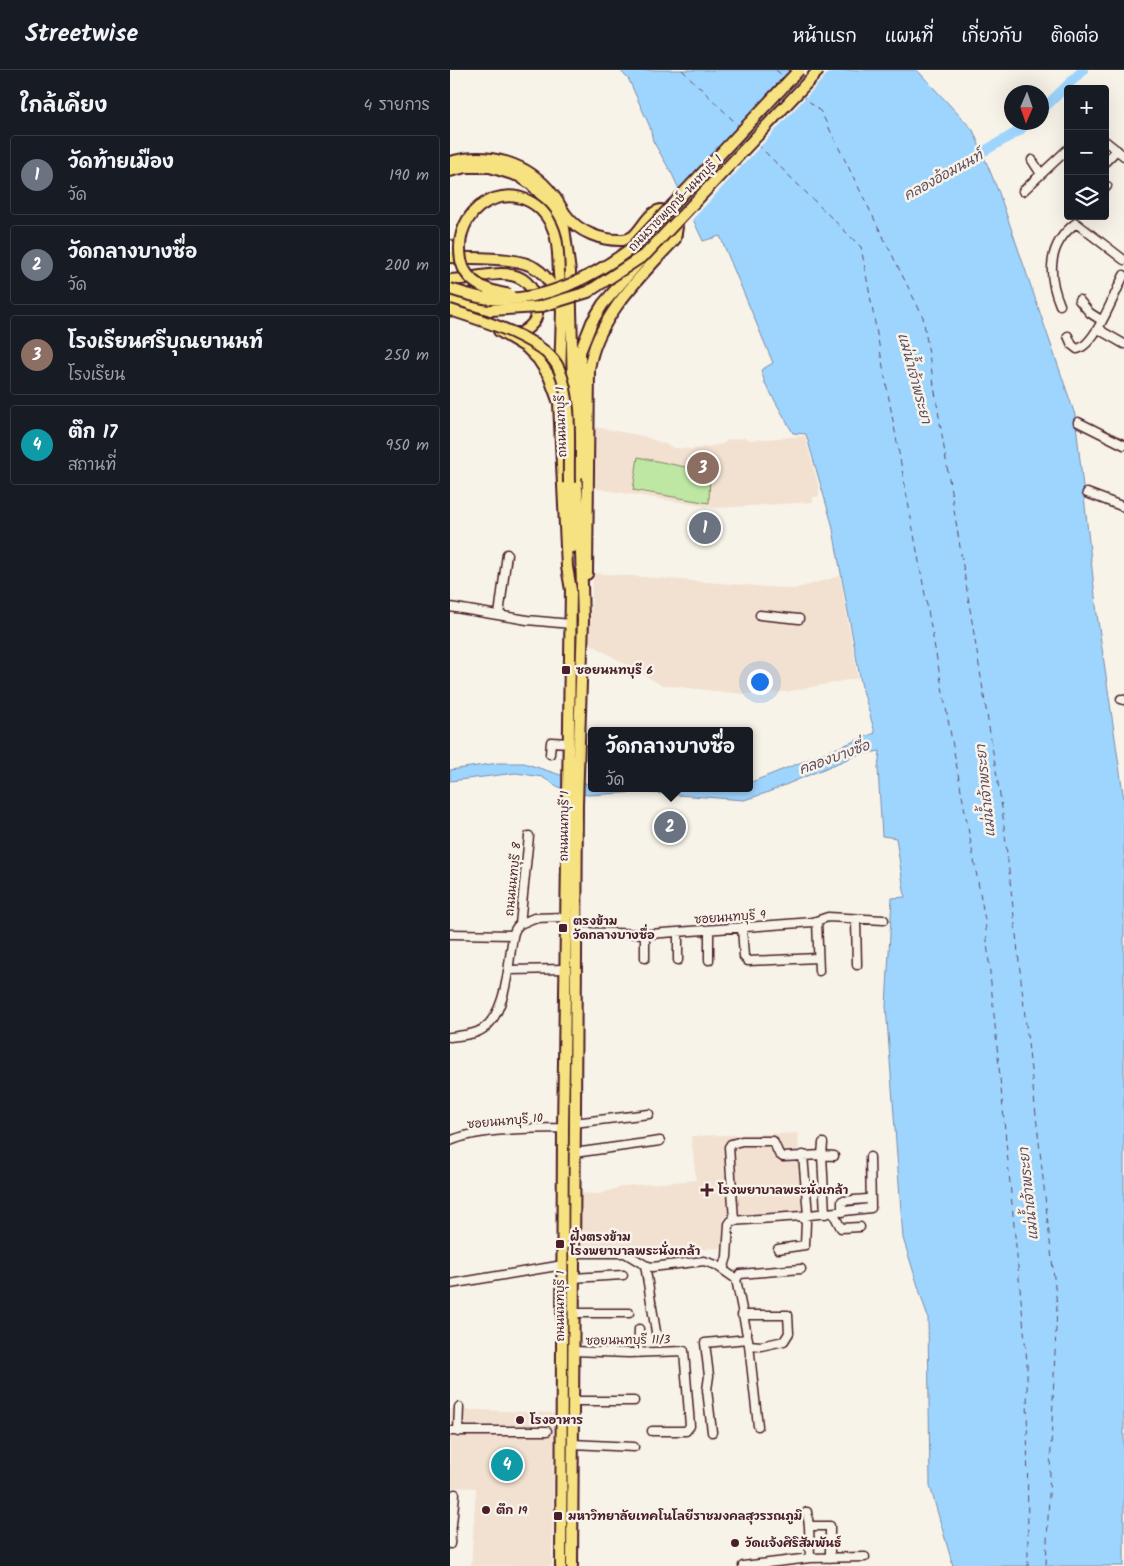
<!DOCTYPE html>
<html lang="th">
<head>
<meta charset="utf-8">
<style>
	:root { --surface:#171b24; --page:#242831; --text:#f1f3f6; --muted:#9ea1a6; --line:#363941; --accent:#ea580c }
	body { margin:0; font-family:Kalam,"Playpen Sans Thai",sans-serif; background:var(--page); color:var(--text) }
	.controls { position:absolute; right:15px; top:15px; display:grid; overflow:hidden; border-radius:5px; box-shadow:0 5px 20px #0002 }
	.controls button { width:45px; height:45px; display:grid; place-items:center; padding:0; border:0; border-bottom:1px solid var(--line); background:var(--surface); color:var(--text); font:25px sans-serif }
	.compass { position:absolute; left:554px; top:15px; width:45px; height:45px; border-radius:50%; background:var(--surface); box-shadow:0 5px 20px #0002; rotate:182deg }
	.you { position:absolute; left:309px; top:611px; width:18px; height:18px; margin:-12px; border:4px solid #fff; border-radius:50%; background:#1a73e8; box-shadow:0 0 0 8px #1a73e833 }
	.badge { display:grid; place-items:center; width:32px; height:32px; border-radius:50%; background:var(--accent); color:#fff; font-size:16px; font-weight:700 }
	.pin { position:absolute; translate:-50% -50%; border:2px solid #fff; box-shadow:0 1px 5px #0006 }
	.popup { position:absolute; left:138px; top:657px; width:165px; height:65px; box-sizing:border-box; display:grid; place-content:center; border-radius:5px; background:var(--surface); filter:drop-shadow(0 1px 4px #0005); font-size:16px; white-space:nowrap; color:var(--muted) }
	.popup b { font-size:19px; color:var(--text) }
	.popup::after { content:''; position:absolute; left:50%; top:100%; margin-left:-10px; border:10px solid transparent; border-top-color:var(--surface) }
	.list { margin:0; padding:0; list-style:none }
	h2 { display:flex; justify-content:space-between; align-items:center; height:65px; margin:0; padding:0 20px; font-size:21px }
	h2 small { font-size:16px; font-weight:400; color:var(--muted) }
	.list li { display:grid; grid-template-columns:32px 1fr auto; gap:15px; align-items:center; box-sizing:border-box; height:80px; margin:0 10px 10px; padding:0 10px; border:1px solid var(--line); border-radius:5px }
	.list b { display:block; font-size:19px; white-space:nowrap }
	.list p { margin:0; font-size:16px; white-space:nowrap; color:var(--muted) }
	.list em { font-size:16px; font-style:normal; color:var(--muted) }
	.icon { flex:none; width:28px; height:28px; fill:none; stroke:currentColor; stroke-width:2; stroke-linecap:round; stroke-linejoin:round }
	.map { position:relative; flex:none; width:674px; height:1496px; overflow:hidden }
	header { display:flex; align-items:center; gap:30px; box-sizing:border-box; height:70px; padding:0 25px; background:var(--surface); border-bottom:1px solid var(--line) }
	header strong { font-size:24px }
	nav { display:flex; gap:28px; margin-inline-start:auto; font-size:18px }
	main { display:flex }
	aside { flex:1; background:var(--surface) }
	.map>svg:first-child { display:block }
	.built { fill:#f2e1d0 }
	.green { fill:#bee7a3; stroke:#848367 }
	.water { fill:#9ed5fe; stroke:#7c8caa }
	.pier { fill:#f7f3e8 }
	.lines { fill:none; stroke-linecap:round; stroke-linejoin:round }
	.river { stroke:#9ed5fe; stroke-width:10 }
	.ferry { stroke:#5f4c60; stroke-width:1; stroke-dasharray:6 5; stroke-linecap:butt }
	.minor-casing { stroke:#4a1f2b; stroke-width:11 }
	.major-casing { stroke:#4a1f2b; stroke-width:14 }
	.minor { stroke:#f7f3e8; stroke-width:8 }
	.major { stroke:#f7e281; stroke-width:10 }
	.major-bridge-casing { stroke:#4a1f2b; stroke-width:14; stroke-linecap:butt }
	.major-bridge { stroke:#f7e281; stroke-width:10 }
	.poi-dot { fill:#4a1f2b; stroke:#f7f3e8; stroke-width:2 }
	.labels { text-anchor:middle; stroke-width:5; stroke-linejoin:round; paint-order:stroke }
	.street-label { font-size:12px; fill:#4a1f2b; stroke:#f7f3e8 }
	.poi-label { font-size:12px; font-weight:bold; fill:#4a1f2b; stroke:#f7f3e8; text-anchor:start }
	.water-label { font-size:14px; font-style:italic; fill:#5f4c60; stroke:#f7f3e8 }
</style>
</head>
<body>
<header>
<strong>Streetwise</strong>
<nav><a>หน้าแรก</a><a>แผนที่</a><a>เกี่ยวกับ</a><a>ติดต่อ</a></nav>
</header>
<main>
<aside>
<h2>ใกล้เคียง<small>4 รายการ</small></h2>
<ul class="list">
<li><span class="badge" style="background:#6b7280">1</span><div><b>วัดท้ายเมือง</b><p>วัด</p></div><em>190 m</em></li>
<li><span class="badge" style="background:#6b7280">2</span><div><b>วัดกลางบางซื่อ</b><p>วัด</p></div><em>200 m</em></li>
<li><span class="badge" style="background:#8d6e63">3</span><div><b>โรงเรียนศรีบุณยานนท์</b><p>โรงเรียน</p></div><em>250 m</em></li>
<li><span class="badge" style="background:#0f9aa8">4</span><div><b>ตึก 17</b><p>สถานที่</p></div><em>950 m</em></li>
</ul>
</aside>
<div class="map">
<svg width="674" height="1496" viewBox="0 0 674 1496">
	<rect width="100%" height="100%" fill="#f7f3e8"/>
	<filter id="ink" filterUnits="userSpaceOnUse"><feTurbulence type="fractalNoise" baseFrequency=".02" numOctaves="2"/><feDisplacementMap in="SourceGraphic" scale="10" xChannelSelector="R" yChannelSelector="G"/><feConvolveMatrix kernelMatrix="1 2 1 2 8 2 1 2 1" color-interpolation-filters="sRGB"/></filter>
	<g filter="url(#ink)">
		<!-- built -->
		<path class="built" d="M145 357 193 366 225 378 244 379 273 374 277 370 294 368 301 370 355 366 369 418V426L363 427V432L266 438 142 418Z
			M143 503 344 519 390 506 408 608 336 622 293 624 211 615 139 573Z
			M348 1063 352 1142 274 1147V1178L186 1182 179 1179H128V1123L149 1124 174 1116 246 1110 241 1066Z
			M0 1339 104 1343 102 1496H21L26 1418 0 1417Z"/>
		<!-- green -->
		<path class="green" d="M188 387 235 397 260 396 259 433 183 420Z"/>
		<!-- water -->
		<path class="water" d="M170 0H467L523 60 549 123 625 345 647 544 674 730V1496H503L480 1416 478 1248 453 1168 436 936 442 828 455 827 446 768 432 766 428 698 430 681 407 685 316 723 294 730 189 722 138 725 112 719 92 707 66 703 0 711V700L48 693H74L141 715V718H299V713L425 663 411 613 382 454 356 364 343 363 315 313 311 300 323 293 270 166 253 171 222 104 203 71 200 57 179 10Z"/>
		<!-- pier -->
		<path class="pier" d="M342 0H381L241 151 228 123Z"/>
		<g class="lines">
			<!-- river -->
			<path class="river" d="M592 40 633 0
				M522 88 569 61 578 52"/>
			<!-- ferry -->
			<path class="ferry" d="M232 0 290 57
				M326 0 336 9
				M351 24 371 42 473 247 552 738 607 1235 596 1496
				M307 74 411 177 535 850 577 1292 578 1496"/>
			<defs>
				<path id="minor" d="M655 71 674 86
					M582 90 591 104
					M655 92 667 80
					M655 118 657 116
					M573 121 618 79
					M0 174 2 176 3 187
					M629 230 640 243 651 250
					M610 235C597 204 598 174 626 153L674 190
					M649 257 653 262 674 274
					M618 266 622 275 627 279C646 275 665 222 674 205
					M628 352 674 375
					M637 423 674 437
					M0 537 77 550 121 554
					M49 545 57 484
					M310 545 349 549
					M671 629 674 630
					M100 684 101 672 119 673
					M406 850 407 895
					M367 851 369 901
					M70 854 84 848 116 847
					M292 857 294 887 298 891 368 888
					M126 862 199 864 363 852 378 847 434 850
					M228 862V890
					M0 864 63 865
					M195 864V888
					M259 890V860
					M59 900 116 899
					M0 967C9 966 19 965 27 962 54 952 58 903 61 879 63 870 62 860 70 854L79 766
					M124 1053 199 1044
					M0 1071C29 1058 81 1059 113 1058
					M124 1083 210 1071
					M353 1085 358 1145
					M392 1142V1131L417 1129
					M383 1143 391 1158 410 1157
					M375 1144 372 1085 384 1086
					M284 1150 279 1077 281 1074 292 1071H323L329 1084 333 1087 372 1085 373 1073
					M328 1179 355 1175 356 1152 351 1146
					M123 1183H175L195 1195 202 1197 254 1191 266 1195 286 1209 299 1275 308 1356
					M195 1195 207 1268
					M273 1200 277 1187 279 1154 281 1151 351 1146 421 1138 420 1087
					M123 1208 173 1205
					M286 1209 290 1204 351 1199
					M0 1214 113 1195
					M123 1243H179
					M292 1245H338L339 1263 334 1271 311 1276 299 1275
					M123 1281 179 1283 234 1281 240 1356 236 1361H202
					M188 1283 189 1259
					M123 1331H184
					M0 1361H97
					M8 1362 9 1337
					M262 1362 257 1320 259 1306 255 1273 298 1269
					M122 1374 184 1377
					M357 1442 359 1456
					M0 1474 5 1424
					M360 1488 359 1456H380V1488
					M293 1496 360 1488 415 1487"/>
				<path id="major" d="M0 92C38 81 79 93 103 125 108 131 111 138 116 145 128 162 152 171 173 170 190 170 194 143 211 140L227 157 225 169C191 206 147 247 139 299L137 504
					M0 101 16 97H40L69 106 81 114 103 137 114 158 120 202 125 390 131 482 133 550 127 734 122 1496
					M0 187C22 189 67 186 85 198 100 207 107 225 112 240
					M109 203 112 240 110 307
					M0 210C31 209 79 187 87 235 89 249 82 256 71 263H59
					M0 228 41 240
					M49 261 76 277 88 289 99 306 109 333 117 497 121 520 113 1058 111 1496
					M130 403V282L142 252 153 234 191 190
					M119 413 123 477"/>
			</defs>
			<!-- minor casing -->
			<use href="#minor" class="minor-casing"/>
			<!-- major casing -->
			<use href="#major" class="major-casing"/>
			<!-- minor -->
			<use href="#minor" class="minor"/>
			<!-- major -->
			<use href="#major" class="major"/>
			<defs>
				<path id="major-bridge" d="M0 219C13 223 28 228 41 229 95 232 142 208 183 177L349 0
					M60 225C38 221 16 214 11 190 0 126 81 100 104 161 109 174 108 189 109 203
					M0 240C28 249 97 269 109 299 123 331 118 378 119 413
					M41 240 89 237 138 222 196 184 369 0"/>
			</defs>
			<!-- major-bridge casing -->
			<use href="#major-bridge" class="major-bridge-casing"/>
			<!-- major-bridge -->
			<use href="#major-bridge" class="major-bridge"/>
		</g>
	</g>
	<!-- markers -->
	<g class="poi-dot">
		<rect x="111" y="595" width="10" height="10" rx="2.5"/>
		<rect x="108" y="853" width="10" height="10" rx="2.5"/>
		<path d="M254.5 1112.5h5v5h5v5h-5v5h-5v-5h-5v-5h5z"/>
		<rect x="105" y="1169" width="10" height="10" rx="2.5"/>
		<circle cx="70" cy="1350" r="5"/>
		<circle cx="36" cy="1440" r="5"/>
		<rect x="103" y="1441" width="10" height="10" rx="2.5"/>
		<circle cx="285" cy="1473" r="5"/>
	</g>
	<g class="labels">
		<!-- street labels -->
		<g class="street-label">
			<text transform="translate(225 133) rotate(-46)" y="4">ถนนราชพฤกษ์-นนทบุรี 1</text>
			<text transform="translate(111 352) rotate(-92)" y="4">ถนนนนทบุรี 1</text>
			<text transform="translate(114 756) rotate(-89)" y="4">ถนนนนทบุรี 1</text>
			<text transform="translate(63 809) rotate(-84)" y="4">ถนนนนทบุรี 8</text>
			<text transform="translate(280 847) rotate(-4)" y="4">ซอยนนทบุรี 9</text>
			<text transform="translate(55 1051) rotate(-5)" y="4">ซอยนนทบุรี 10</text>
			<text transform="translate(110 1236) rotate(-90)" y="4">ถนนนนทบุรี 1</text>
			<text transform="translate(178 1270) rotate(-1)" y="4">ซอยนนทบุรี 11/3</text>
		</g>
		<!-- poi labels -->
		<g class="poi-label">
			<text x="126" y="604">ซอยนนทบุรี 6</text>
			<text x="123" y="855">ตรงข้าม<tspan x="123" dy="14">วัดกลางบางซื่อ</tspan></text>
			<text x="268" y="1124">โรงพยาบาลพระนั่งเกล้า</text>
			<text x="120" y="1171">ฝั่งตรงข้าม<tspan x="120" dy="14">โรงพยาบาลพระนั่งเกล้า</tspan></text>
			<text x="80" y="1354">โรงอาหาร</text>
			<text x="46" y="1444">ตึก 19</text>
			<text x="118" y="1450">มหาวิทยาลัยเทคโนโลยีราชมงคลสุวรรณภูมิ</text>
			<text x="295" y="1477">วัดแจ้งศิริสัมพันธ์</text>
		</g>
		<!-- water labels -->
		<g class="water-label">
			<text transform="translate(493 105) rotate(-29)" y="5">คลองอ้อมนนท์</text>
			<text transform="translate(465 308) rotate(75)" y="5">แม่น้ำเจ้าพระยา</text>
			<text transform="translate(384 687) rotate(-20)" y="5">คลองบางซื่อ</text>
			<text transform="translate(535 721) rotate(-96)" y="5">แม่น้ำเจ้าพระยา</text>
			<text transform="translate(578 1124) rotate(-96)" y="5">แม่น้ำเจ้าพระยา</text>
		</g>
	</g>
</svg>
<div class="controls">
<button>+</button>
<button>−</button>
<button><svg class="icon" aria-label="layers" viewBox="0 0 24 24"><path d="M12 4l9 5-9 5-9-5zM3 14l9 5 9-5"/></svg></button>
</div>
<svg class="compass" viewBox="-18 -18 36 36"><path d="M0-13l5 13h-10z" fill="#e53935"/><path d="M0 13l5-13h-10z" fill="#9ea1a6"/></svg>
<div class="you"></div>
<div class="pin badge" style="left:255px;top:458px;background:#6b7280">1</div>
<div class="pin badge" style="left:220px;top:757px;background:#6b7280">2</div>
<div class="popup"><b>วัดกลางบางซื่อ</b>วัด</div>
<div class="pin badge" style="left:253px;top:398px;background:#8d6e63">3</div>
<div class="pin badge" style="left:57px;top:1395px;background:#0f9aa8">4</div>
</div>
</main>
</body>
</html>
